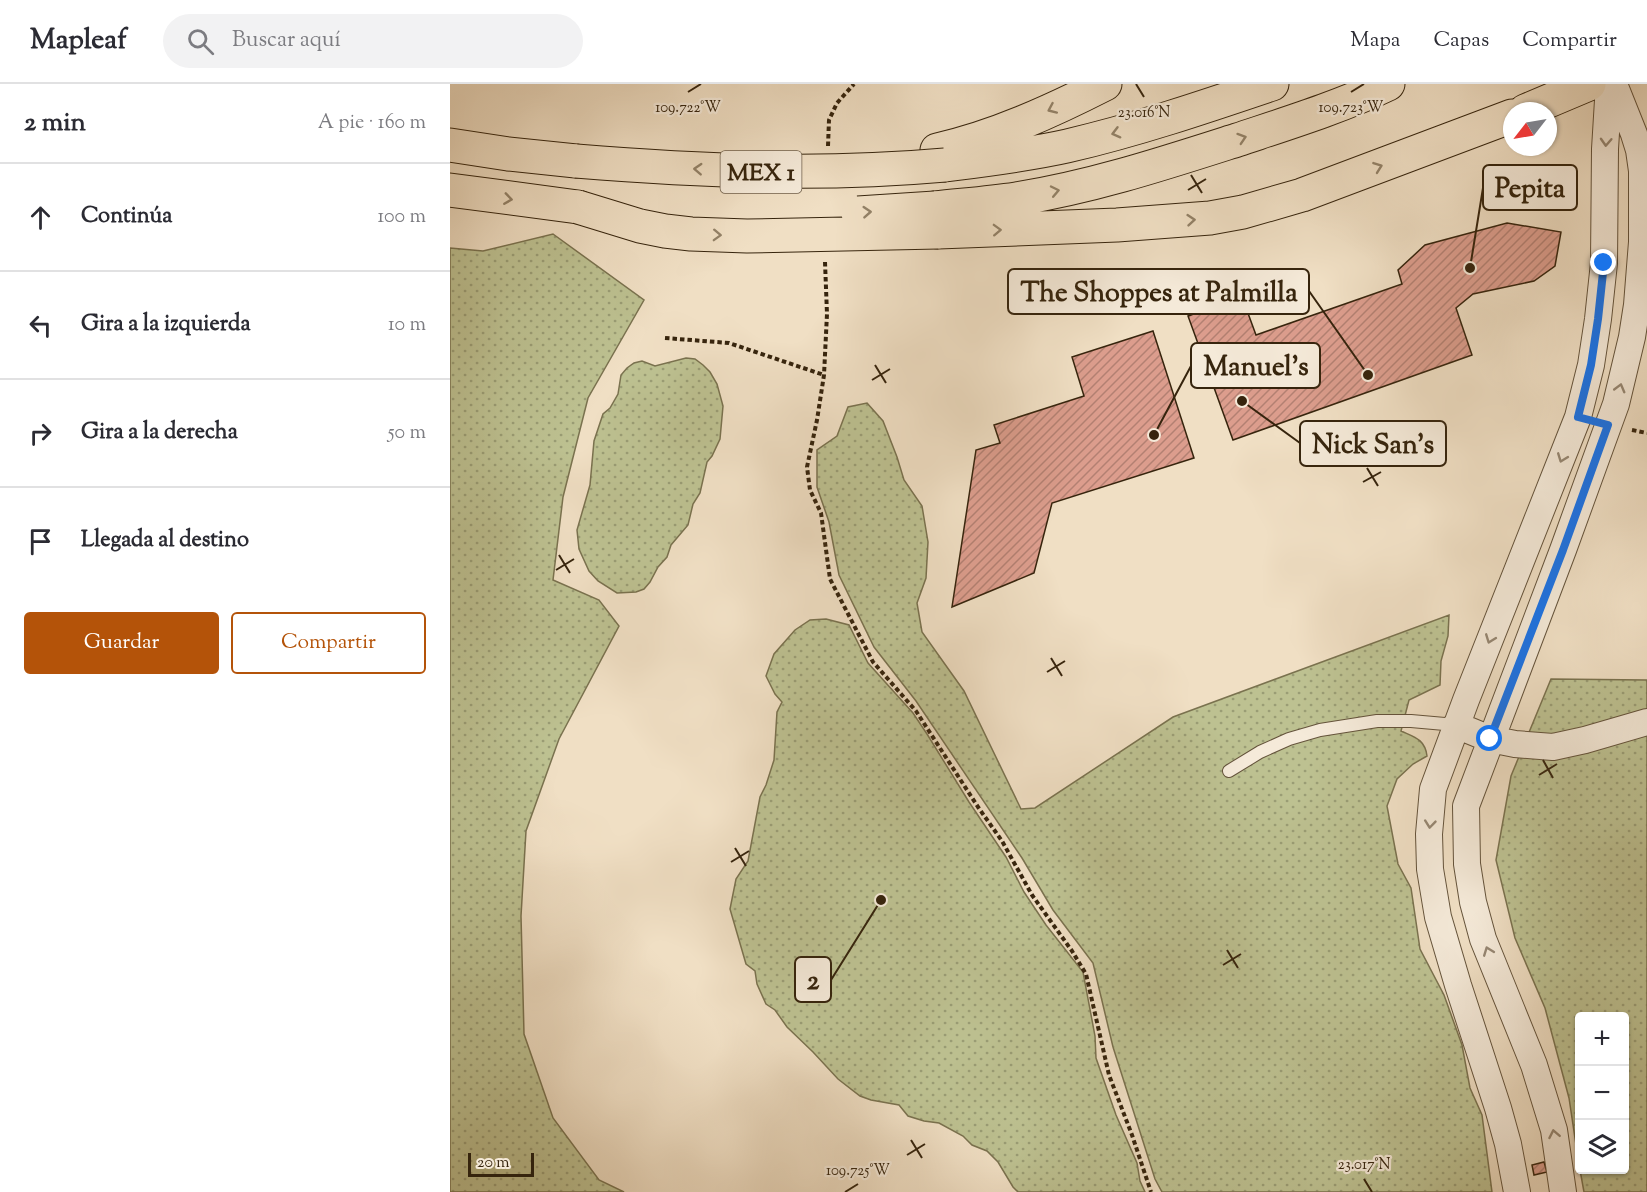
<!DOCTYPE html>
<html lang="es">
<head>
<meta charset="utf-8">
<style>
	:root { --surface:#fff; --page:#f2f2f3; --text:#2b2b33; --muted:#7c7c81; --line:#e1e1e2; --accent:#b45309 }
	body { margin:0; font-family:"Sorts Mill Goudy",serif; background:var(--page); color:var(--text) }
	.controls { position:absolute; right:18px; bottom:18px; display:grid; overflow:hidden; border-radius:6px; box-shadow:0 2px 4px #0004 }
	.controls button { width:54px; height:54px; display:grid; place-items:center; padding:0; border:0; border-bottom:2px solid var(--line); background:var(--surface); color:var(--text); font:30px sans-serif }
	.compass { position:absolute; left:1053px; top:18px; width:54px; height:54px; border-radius:50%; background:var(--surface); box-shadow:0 2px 4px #0004; rotate:239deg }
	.scale { position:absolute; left:18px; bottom:15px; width:66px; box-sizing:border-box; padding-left:6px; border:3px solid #36240d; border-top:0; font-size:16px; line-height:21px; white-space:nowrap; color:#36240d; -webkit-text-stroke:4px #f5ead9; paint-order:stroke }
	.stop { position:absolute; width:18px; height:18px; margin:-14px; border:4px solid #1a73e8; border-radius:50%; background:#fff }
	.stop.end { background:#1a73e8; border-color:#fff; box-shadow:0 2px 6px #0008 }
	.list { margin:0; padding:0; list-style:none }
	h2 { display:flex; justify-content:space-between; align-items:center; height:78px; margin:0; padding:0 24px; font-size:26px }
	h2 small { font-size:20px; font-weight:400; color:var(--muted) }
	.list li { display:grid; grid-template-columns:39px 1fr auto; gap:18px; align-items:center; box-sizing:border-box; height:108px; padding:0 24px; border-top:2px solid var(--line) }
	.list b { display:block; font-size:22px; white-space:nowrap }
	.list em { font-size:20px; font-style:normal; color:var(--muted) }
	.actions { display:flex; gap:12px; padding:18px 24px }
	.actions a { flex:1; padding:14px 0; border:2px solid var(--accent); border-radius:6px; text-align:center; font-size:21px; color:var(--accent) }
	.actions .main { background:var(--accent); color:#fff }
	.icon { flex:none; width:33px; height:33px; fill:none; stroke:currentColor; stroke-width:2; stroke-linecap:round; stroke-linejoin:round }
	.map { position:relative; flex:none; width:1197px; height:1108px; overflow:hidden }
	header { display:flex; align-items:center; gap:36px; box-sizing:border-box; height:84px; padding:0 30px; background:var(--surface); border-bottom:2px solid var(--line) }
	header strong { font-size:28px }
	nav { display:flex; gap:33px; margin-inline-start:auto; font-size:21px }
	.search { width:420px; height:54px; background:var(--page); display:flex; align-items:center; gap:15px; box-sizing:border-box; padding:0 21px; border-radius:33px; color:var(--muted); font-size:22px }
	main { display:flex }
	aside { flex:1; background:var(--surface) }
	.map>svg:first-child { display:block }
	.grass { fill:url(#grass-dots); stroke:#7a724f; stroke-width:1.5 }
	.building { fill:url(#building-hatch); stroke:#36240d; stroke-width:1.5 }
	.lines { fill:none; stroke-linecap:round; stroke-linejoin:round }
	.lane-casing { stroke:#64533b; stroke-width:14 }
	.street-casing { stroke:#64533b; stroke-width:28 }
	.highway-casing { stroke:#36240d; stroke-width:35 }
	.path { stroke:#36240d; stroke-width:4; stroke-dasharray:4.5 3; stroke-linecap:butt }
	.lane { stroke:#f5ead9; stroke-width:12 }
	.street { stroke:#f5ead9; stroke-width:26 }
	.highway { stroke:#f0dfc4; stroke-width:33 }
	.highway-bridge-casing { stroke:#36240d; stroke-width:35; stroke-linecap:butt }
	.highway-bridge { stroke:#f0dfc4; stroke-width:33 }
	.oneway { stroke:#938268 }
	.oneway2 { stroke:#968773 }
	.route { stroke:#1a73e8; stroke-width:8 }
	.ticks { fill:none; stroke:#36240d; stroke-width:2 }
	.labels { text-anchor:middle; stroke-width:4.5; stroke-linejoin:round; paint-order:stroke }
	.shield { fill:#f5ead9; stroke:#6f5f4a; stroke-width:1.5 }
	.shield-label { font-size:24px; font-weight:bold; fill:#36240d }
	.ticks-label { font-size:15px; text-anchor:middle; fill:#36240d; stroke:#f5ead9; stroke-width:4.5; stroke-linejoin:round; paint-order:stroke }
	.leader { fill:none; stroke:#36240d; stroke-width:2 }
	.callout-dot { fill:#36240d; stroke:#f5ead9; stroke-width:2 }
	.callout { fill:#f5ead9; stroke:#36240d; stroke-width:2 }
	.callout-label { font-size:27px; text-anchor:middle; font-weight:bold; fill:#36240d }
</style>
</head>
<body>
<header>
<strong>Mapleaf</strong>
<div class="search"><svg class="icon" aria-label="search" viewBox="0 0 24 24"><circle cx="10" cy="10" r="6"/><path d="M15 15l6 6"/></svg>Buscar aquí</div>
<nav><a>Mapa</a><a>Capas</a><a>Compartir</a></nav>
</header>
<main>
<aside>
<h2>2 min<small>A pie · 160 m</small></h2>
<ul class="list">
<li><svg class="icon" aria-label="ahead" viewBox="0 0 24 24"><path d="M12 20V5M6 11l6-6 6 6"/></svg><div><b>Continúa</b></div><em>100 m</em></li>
<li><svg class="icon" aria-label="left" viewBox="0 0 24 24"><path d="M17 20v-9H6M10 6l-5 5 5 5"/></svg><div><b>Gira a la izquierda</b></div><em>10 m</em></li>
<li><svg class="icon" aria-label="right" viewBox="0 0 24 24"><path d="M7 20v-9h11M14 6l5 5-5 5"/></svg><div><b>Gira a la derecha</b></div><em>50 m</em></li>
<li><svg class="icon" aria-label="arrive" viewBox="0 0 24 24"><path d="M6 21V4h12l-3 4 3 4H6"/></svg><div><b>Llegada al destino</b></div></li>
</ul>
<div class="actions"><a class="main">Guardar</a><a>Compartir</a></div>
</aside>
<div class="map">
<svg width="1197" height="1108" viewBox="0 0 1197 1108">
	<defs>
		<pattern id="grass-dots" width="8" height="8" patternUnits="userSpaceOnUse" patternTransform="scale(1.5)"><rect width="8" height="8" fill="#bdc191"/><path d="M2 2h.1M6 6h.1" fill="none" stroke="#9a9d75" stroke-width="1.8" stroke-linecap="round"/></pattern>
		<pattern id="building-hatch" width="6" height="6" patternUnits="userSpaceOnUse" patternTransform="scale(1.5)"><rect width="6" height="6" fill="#dc9d8d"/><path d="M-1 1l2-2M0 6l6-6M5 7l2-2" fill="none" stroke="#b38072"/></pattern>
	</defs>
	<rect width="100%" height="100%" fill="#f0dfc4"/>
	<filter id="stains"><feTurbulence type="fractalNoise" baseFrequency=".00333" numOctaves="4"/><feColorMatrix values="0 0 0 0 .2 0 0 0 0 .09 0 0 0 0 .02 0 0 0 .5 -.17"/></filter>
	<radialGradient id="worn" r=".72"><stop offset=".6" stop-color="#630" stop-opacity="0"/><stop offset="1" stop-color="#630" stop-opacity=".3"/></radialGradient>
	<!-- grass -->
	<path class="grass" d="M103 150 194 216 138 314 113 413 103 496 149 516 169 542 109 655 76 747 71 832 74 950 103 1034 149 1096 174 1108H0V164L33 167Z
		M236 274 245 275 253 281 260 288 267 300 273 322 270 355 262 372 257 378 250 409 243 420 238 441 221 461 217 473 208 483 200 498 194 505 186 508 167 509 148 497 139 487 129 465 127 446 140 401 144 357 153 330 160 324 168 310 171 291 177 284 184 279 192 277 205 282Z
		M417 319 433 337 447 373 454 396 472 422 478 458 476 494 467 519 472 548 514 607 571 725 585 724 723 633 999 531 998 552 991 577 990 601 959 616 951 647C964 653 975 655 977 672L963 680 947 695 937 722 948 780 961 804 970 865 994 911 1012 961 1020 1004 1032 1031 1042 1108H712L705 1095 663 963 643 879 603 826 572 774 466 617 424 563 389 491 379 438 367 403V366L387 352 398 323Z
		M376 535 399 541 418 579 463 629 477 650 519 718 556 773 574 808 596 841 633 888 645 952 646 974 666 1031 687 1079 690 1097 695 1108H568L563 1103 548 1078 537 1067 522 1061 513 1052 489 1039 474 1037 458 1032 449 1021 421 1016 410 1012 388 995 363 968 337 943 325 926 316 920 307 900 305 887 296 880 280 825 286 795 298 777 310 713 316 701 324 676 327 628 332 618 325 610 316 592 324 570 345 546 360 536Z
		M1101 595 1197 596V1108H1134L1130 1086H1174V932H1130L1129 1081 1119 1014 1095 924 1065 854 1046 776 1061 692Z"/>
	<!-- building -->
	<path class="building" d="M1057 139 1111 148 1105 182 1084 197 1023 210 1006 224 1022 271 783 356 738 232 792 213 806 251 952 200 948 186 975 161Z
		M703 247 744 374 602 419 584 489 502 523 526 366 550 359 544 341 634 312 622 273Z
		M1094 1078 1097 1088 1084 1091 1082 1081Z"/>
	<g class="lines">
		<defs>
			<path id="lane" d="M779 687 810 668 839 655 870 646 927 637H961L1006 641"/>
			<path id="street" d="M1006 641 1040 655 1065 660 1103 663 1135 656 1197 638
				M1067 1108 1058 1060 1048 1024 1008 901 988 833 980 785 979 750 983 705 1016 616 1128 333 1141 281 1148 235 1154 179 1155 65 1159 0
				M1113 1108 1104 1046 1084 981 1033 855 1023 818 1017 780 1016 722 1113 466 1166 320 1182 253 1187 221 1192 158V87L1189 66 1184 50 1164 0"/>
			<path id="highway" d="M1075 27 1139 0
				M0 61 58 70 126 77
				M487 66C545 53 602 27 655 0
				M495 81C535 76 577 71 617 62 686 46 754 23 822 0
				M0 106 128 123
				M485 124C512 121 539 119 566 115 642 103 715 79 787 56 838 39 890 23 938 0
				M488 148 667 141 760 134 793 128 852 111 1062 32"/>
		</defs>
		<!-- lane casing -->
		<use href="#lane" class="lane-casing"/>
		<!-- street casing -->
		<use href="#street" class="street-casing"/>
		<!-- highway casing -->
		<use href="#highway" class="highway-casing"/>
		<!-- path -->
		<path class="path" d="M378 62 379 36 387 19 404 0
			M375 178 377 230 374 291 367 336 357 383 360 406 371 429 380 495 423 578 466 627 528 723 552 757 582 811 622 867 636 890 659 991 682 1051 701 1108
			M215 254 279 259 374 291
			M1182 346 1197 349"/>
		<!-- lane -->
		<use href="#lane" class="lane"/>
		<!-- street -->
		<use href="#street" class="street"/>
		<!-- highway -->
		<use href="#highway" class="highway"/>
		<defs>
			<path id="highway-bridge" d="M126 77C249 87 372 92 495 81
				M128 123 190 142 215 147 241 150 297 152 488 148
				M408 129 485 124"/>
		</defs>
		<!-- highway-bridge casing -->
		<use href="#highway-bridge" class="highway-bridge-casing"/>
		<!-- highway-bridge -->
		<use href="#highway-bridge" class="highway-bridge"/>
	</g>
	<!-- one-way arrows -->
	<defs><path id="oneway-chevron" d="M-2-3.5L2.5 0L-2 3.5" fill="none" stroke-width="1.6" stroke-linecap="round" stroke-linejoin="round" transform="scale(1.5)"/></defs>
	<g class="oneway">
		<use href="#oneway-chevron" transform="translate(602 25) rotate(156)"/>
		<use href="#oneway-chevron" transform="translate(666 49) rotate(165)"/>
		<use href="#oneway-chevron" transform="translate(792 54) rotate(-18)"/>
		<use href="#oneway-chevron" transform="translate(928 83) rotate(-20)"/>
		<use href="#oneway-chevron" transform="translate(248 85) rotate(-177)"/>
		<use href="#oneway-chevron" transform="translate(605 107) rotate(-12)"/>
		<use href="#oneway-chevron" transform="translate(58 115) rotate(8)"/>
		<use href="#oneway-chevron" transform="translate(417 128) rotate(-4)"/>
		<use href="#oneway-chevron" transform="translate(741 136) rotate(-5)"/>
		<use href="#oneway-chevron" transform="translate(547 146) rotate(-2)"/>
		<use href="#oneway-chevron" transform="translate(267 151) rotate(2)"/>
	</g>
	<g class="oneway2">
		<use href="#oneway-chevron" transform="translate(1156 58) rotate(93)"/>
		<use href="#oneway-chevron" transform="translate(1170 304) rotate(-75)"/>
		<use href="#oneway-chevron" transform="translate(1112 374) rotate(111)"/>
		<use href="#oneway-chevron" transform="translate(1040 555) rotate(111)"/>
		<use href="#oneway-chevron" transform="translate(980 740) rotate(96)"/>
		<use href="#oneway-chevron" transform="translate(1038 867) rotate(-111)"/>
		<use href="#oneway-chevron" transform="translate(1104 1050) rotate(-101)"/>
	</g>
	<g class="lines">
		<!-- route -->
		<path class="route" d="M1040 655 1113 466 1158 341 1128 333 1141 281 1148 235 1154 179"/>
	</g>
	<!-- ticks -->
	<path class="ticks" d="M686 0 694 13M238 8 251 0M901 8 914 0M741 91 752 109M738 106 756 95M425 281 436 299M422 296 440 285M917 384 928 402M913 398 931 388M109 471 120 489M106 486 124 475M601 574 612 592M597 588 615 577M1093 676 1103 694M1089 691 1107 680M285 764 296 782M281 778 299 767M777 866 788 884M773 881 791 870M461 1056 472 1074M457 1071 475 1060M914 1095 922 1108M395 1108 408 1100"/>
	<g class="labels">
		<!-- shield labels -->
		<rect class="shield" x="270.5" y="67" width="81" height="42" rx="4.5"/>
		<g class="shield-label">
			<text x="311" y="96">MEX 1</text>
		</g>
	</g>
	<g class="ticks-label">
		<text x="238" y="28">109.722°W</text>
		<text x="901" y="28">109.723°W</text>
		<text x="694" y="33">23.016°N</text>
		<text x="914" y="1085">23.017°N</text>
		<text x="408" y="1091">109.725°W</text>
	</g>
	<!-- callouts -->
	<path class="leader" d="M1020 184L1033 104M918 291L859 207M704 351L741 282M792 317L850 359M431 816L381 896"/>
	<g class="callout-dot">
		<circle cx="1020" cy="184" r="6"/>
		<circle cx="918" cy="291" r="6"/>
		<circle cx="704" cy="351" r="6"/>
		<circle cx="792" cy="317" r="6"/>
		<circle cx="431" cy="816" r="6"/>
	</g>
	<g class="callout">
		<rect x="1033" y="81" width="94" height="45" rx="6"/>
		<rect x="558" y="185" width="301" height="45" rx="6"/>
		<rect x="741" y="259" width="129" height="45" rx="6"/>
		<rect x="850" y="337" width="146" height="45" rx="6"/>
		<rect x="345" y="873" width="36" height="45" rx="6"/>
	</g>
	<g class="callout-label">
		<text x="1080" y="113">Pepita</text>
		<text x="709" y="217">The Shoppes at Palmilla</text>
		<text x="806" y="291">Manuel's</text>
		<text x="923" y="369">Nick San's</text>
		<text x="363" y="905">2</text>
	</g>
	<rect width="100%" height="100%" filter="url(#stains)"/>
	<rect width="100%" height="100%" fill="url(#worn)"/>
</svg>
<div class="controls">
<button>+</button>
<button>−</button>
<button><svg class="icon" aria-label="layers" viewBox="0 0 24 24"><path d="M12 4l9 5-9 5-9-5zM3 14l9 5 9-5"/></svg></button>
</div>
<svg class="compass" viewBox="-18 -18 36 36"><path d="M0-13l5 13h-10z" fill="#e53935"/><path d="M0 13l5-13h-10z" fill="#7c7c81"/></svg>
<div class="scale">20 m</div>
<div class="stop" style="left:1040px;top:655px"></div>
<div class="stop end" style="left:1154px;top:179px"></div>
</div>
</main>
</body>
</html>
